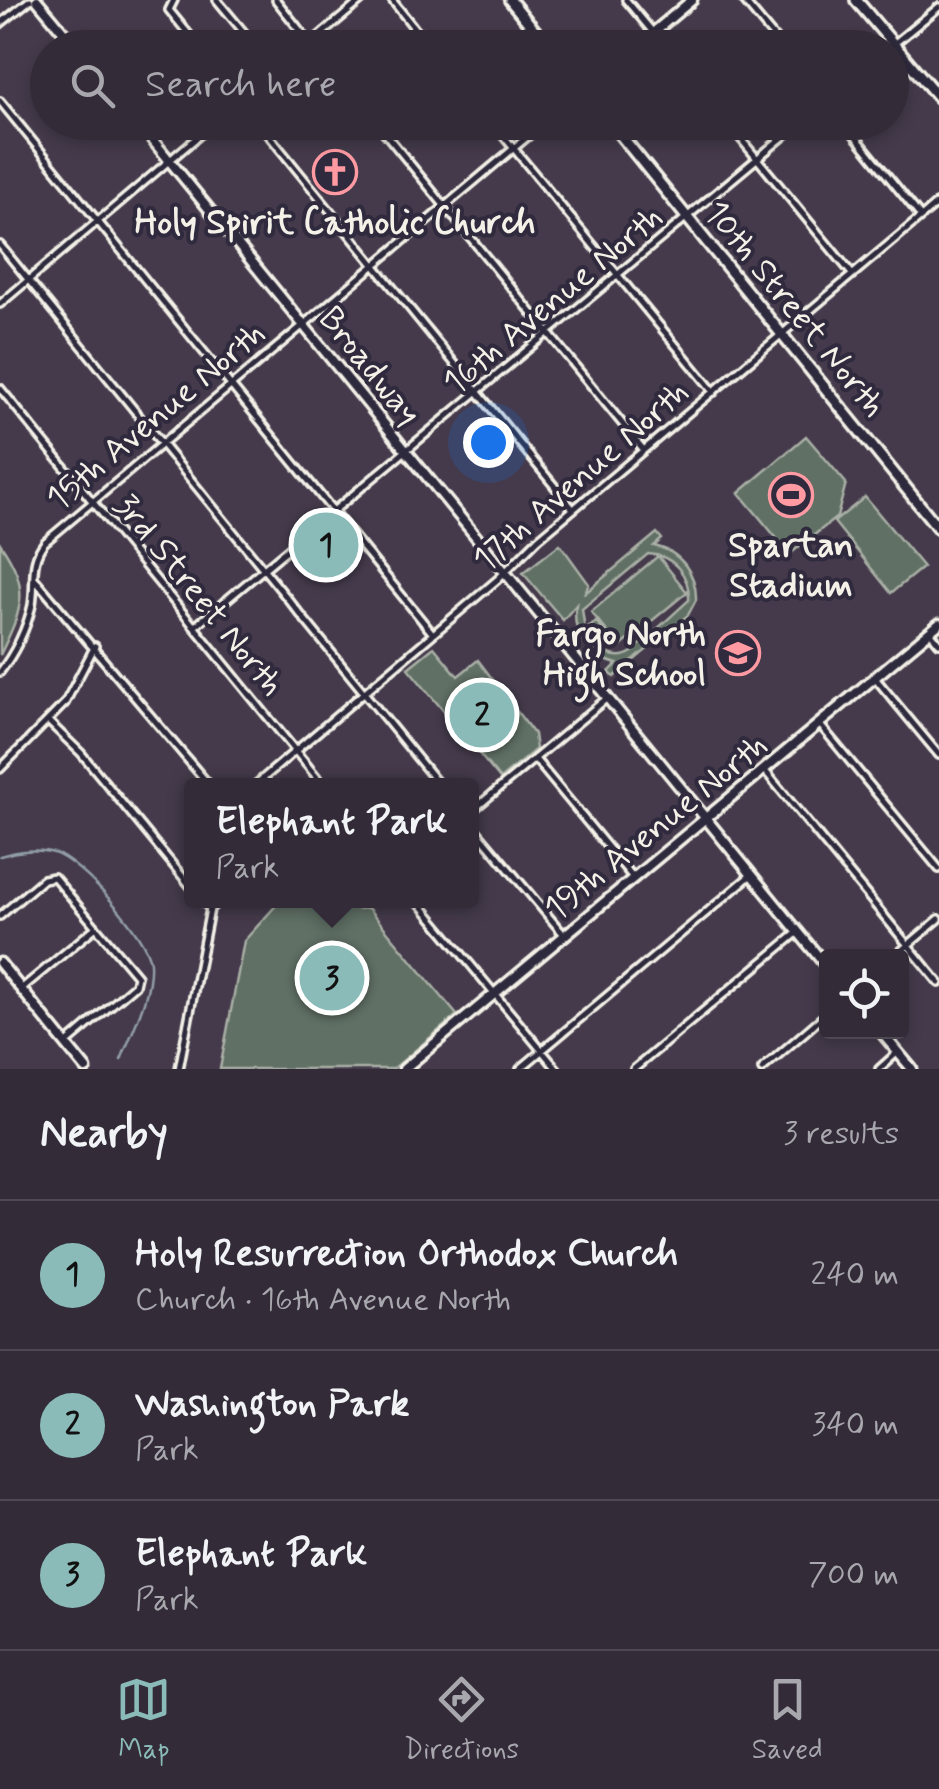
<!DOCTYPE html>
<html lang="en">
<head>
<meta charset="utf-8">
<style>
	:root { --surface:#332c38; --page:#3e3843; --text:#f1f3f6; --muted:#a9a7ae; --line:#4e4853; --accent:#8bbbb9 }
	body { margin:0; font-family:Mynerve,sans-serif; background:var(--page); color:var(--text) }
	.controls { position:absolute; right:30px; bottom:30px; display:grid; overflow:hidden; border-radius:10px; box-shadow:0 5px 15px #0003 }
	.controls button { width:90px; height:90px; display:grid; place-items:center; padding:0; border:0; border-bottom:2px solid var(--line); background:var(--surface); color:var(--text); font:50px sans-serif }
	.you { position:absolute; left:488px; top:442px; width:35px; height:35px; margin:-25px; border:8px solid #fff; border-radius:50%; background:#1a73e8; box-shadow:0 0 0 15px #1a73e833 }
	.badge { display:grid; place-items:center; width:65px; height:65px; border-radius:50%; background:var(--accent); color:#111; font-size:32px; font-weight:700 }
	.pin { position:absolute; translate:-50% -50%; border:5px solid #fff; box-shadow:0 2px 10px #0006 }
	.popup { position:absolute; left:184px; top:778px; width:295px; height:130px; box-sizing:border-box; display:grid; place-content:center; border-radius:10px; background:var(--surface); filter:drop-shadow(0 2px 8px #0005); font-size:32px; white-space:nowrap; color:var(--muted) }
	.popup b { font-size:38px; color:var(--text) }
	.popup::after { content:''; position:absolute; left:50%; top:100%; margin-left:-20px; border:20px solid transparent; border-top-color:var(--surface) }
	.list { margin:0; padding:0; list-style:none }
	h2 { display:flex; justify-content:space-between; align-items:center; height:130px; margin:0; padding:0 40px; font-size:42px }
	h2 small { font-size:32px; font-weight:400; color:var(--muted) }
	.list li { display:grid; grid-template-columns:65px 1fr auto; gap:30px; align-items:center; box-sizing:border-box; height:150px; padding:0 40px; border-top:2px solid var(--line) }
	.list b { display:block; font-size:38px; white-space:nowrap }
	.list p { margin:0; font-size:32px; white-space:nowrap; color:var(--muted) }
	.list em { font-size:32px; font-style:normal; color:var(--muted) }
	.icon { flex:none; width:55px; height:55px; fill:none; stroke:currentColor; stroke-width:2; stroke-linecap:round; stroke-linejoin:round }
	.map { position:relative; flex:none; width:939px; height:1069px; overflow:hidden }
	.search { position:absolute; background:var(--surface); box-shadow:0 5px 15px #0003; left:30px; right:30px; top:30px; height:110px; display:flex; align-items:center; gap:25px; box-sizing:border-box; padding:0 35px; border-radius:55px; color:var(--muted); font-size:38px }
	.sheet { height:580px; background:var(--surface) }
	nav { display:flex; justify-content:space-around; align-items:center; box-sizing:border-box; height:140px; border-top:2px solid var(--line); background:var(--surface); font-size:28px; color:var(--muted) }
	nav a { display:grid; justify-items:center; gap:5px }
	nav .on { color:var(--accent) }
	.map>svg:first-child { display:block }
	.green { fill:#606f65; stroke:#aab0a6; stroke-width:2.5; fill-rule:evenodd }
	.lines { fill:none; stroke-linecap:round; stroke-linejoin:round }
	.stream { stroke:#929ea7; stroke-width:2.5 }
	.street-casing { stroke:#f4f1e8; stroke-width:12 }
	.secondary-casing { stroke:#f4f1e8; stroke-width:15 }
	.primary-casing { stroke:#f4f1e8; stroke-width:16 }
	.street { stroke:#2f2a3d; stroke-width:5 }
	.secondary { stroke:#2f2a3d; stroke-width:8 }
	.primary { stroke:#2f2a3d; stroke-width:9 }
	.labels { text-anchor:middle; stroke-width:8; stroke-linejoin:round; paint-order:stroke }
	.poi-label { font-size:35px; font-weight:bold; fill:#f4f1e8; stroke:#2f2a3d }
	.street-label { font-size:35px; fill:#f4f1e8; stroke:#2f2a3d }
</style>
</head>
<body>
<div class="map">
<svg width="939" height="1069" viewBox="0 0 939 1069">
	<rect width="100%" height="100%" fill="#443a4b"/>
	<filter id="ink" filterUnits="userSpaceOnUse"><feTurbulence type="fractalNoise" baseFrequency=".01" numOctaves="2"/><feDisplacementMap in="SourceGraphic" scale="20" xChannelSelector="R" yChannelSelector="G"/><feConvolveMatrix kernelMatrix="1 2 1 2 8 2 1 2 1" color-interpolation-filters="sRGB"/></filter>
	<g filter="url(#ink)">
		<!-- green -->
		<path class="green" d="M806 436 846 483 837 517 790 554 739 493Z
			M865 497 923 567 891 593 834 522Z
			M657 533 662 539 654 546C680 551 697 574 696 600L688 615 614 677 609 672 617 664C589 657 571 634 576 605L563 620 523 573 560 544 589 584 584 594ZM648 554C673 555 690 575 689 600L632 652C621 659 611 657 601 649L612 641 596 622 585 630 582 609Z
			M0 543C31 588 23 608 0 655Z
			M658 556 687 592 620 647 591 612Z
			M434 647 458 676 478 660 534 734 536 749 500 779 408 668Z
			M281 900 348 901 357 909 368 908 457 1015 393 1069H220L244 941Z"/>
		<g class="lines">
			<!-- stream -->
			<path class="stream" d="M0 856C16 851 38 848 54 853 80 861 148 936 150 963 152 995 132 1031 121 1060"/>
			<defs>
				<path id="street" d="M174 0 169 10 200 48
					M217 0 257 48
					M276 0 314 48
					M392 0 430 48
					M626 0 666 48
					M743 0 783 48
					M0 24 30 0
					M305 48 362 0
					M889 48 939 7
					M0 101 433 634
					M258 122 573 509
					M376 122 643 449
					M492 122 714 392
					M727 122 852 274
					M844 122 921 217
					M0 245 440 786
					M0 304 215 122
					M0 388 324 786
					M34 578 210 786
					M194 627 801 122
					M930 632 939 643
					M0 672C15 653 27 628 32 605 36 581 29 561 45 542L545 122
					M876 679 939 755
					M49 722 81 753 192 888
					M821 726 939 869
					M535 759 634 879
					M0 769 65 703 95 646
					M766 772 939 983
					M254 786 498 579 538 539 939 202
					M472 811 606 699
					M472 825 565 936
					M202 900 210 909
					M417 900 557 1069
					M0 916 43 879 54 877 137 976 135 985 67 1043
					M895 956 939 919
					M21 989 96 927
					M179 1069 210 909 219 900
					M520 1069 751 875
					M634 1069 797 933
					M762 1069 826 1014
					M879 1069 898 1052"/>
				<path id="secondary" d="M37 0 77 48
					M635 48 692 0
					M138 122 826 966
					M0 963 86 1069
					M881 1032 912 1069
					M404 1069 939 624"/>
				<path id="primary" d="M510 0 549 48
					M856 0 939 98
					M610 122 939 529"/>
			</defs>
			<!-- street casing -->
			<use href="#street" class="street-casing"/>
			<!-- secondary casing -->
			<use href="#secondary" class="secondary-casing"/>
			<!-- primary casing -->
			<use href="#primary" class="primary-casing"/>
			<!-- street -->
			<use href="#street" class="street"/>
			<!-- secondary -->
			<use href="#secondary" class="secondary"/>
			<!-- primary -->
			<use href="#primary" class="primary"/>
		</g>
	</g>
	<!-- icons -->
	<defs>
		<symbol id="church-ring" viewBox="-11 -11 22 22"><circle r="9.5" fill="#2f2a3d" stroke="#ff9aa2" stroke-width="1.5"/><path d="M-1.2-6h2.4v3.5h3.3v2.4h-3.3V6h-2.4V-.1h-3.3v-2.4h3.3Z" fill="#ff9aa2"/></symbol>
		<symbol id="stadium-ring" viewBox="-11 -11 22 22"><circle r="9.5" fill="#2f2a3d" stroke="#ff9aa2" stroke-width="1.5"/><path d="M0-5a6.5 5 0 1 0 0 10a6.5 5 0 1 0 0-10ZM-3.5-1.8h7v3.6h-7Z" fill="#ff9aa2"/></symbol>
		<symbol id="school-ring" viewBox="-11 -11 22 22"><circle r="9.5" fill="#2f2a3d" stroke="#ff9aa2" stroke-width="1.5"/><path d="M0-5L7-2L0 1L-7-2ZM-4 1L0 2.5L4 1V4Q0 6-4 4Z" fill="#ff9aa2"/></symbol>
	</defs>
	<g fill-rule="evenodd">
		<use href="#church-ring" x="310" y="147" width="50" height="50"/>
		<use href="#stadium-ring" x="766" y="470" width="50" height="50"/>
		<use href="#school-ring" x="713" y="628" width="50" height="50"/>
	</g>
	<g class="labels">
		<!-- poi labels -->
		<g class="poi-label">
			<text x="335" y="233">Holy Spirit Catholic Church</text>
			<text x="791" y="556">Spartan<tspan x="791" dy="40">Stadium</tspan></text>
			<text x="706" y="645" text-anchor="end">Fargo North<tspan x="706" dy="40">High School</tspan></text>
		</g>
		<!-- street labels -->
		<g class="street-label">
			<text transform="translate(552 299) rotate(-40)" y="12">16th Avenue North</text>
			<text transform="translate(796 308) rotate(51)" y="12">10th Street North</text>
			<text transform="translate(371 365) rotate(51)" y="12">Broadway</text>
			<text transform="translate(155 415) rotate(-40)" y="12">15th Avenue North</text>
			<text transform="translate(580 475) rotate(-41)" y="12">17th Avenue North</text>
			<text transform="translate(200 594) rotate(51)" y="12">3rd Street North</text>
			<text transform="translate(655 826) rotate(-39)" y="12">19th Avenue North</text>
		</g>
	</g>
</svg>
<div class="controls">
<button><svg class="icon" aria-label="locate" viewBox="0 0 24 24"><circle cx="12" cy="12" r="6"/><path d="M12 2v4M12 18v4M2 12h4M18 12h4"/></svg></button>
</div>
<div class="you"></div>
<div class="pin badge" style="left:326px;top:545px">1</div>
<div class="pin badge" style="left:482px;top:715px">2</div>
<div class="pin badge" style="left:332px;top:978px">3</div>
<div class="popup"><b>Elephant Park</b>Park</div>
<div class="search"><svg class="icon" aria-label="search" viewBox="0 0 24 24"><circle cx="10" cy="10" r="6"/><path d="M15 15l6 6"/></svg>Search here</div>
</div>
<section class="sheet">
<h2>Nearby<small>3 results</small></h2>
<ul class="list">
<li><span class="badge">1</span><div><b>Holy Resurrection Orthodox Church</b><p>Church · 16th Avenue North</p></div><em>240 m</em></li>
<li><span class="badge">2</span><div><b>Washington Park</b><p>Park</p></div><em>340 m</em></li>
<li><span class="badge">3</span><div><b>Elephant Park</b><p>Park</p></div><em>700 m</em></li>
</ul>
</section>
<nav>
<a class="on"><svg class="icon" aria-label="map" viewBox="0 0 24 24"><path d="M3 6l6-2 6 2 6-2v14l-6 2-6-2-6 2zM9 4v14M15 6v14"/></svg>Map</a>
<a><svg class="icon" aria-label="directions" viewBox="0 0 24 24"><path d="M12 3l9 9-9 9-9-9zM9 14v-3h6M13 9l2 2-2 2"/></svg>Directions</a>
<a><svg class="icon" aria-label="saved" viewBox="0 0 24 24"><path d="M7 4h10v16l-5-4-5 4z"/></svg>Saved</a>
</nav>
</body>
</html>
